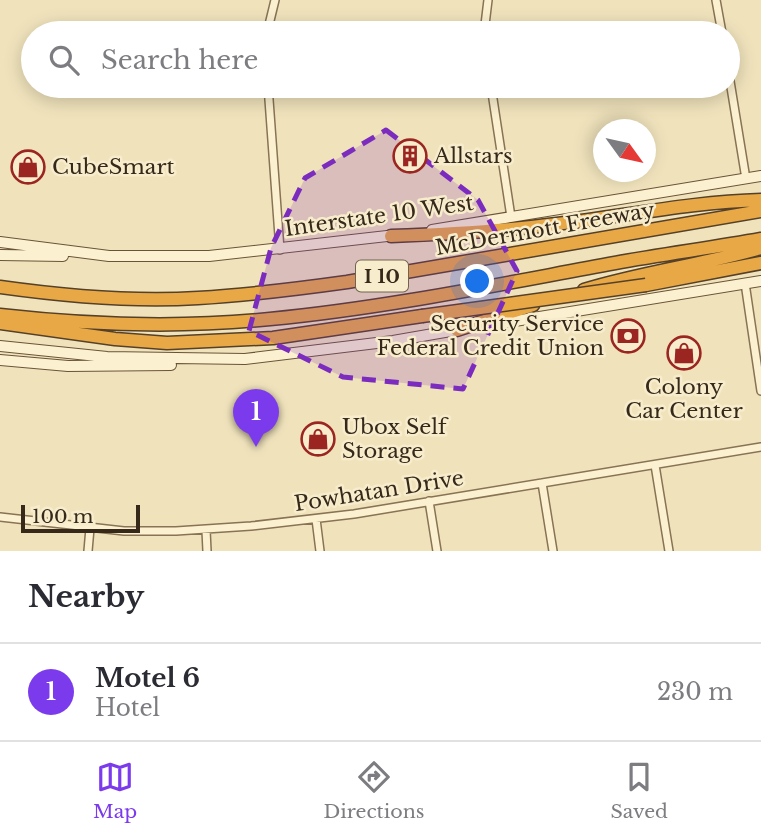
<!DOCTYPE html>
<html lang="en">
<head>
<meta charset="utf-8">
<style>
	:root { --surface:#fff; --page:#f7f7f7; --text:#2b2b33; --muted:#7c7c81; --line:#e1e1e2; --accent:#7c3aed }
	body { margin:0; font-family:"Libre Baskerville",serif; background:var(--page); color:var(--text) }
	.compass { position:absolute; left:593px; top:119px; width:63px; height:63px; border-radius:50%; background:var(--surface); box-shadow:0 4px 18px #0003; rotate:123deg }
	.scale { position:absolute; left:21px; bottom:18px; width:119px; box-sizing:border-box; padding-left:7px; border:4px solid #37291a; border-top:0; font-size:19px; line-height:24px; white-space:nowrap; color:#37291a; -webkit-text-stroke:5px #f7edcc; paint-order:stroke }
	.you { position:absolute; left:478px; top:282px; width:24px; height:24px; margin:-18px; border:5px solid #fff; border-radius:50%; background:#1a73e8; box-shadow:0 0 0 10px #1a73e833 }
	.badge { display:grid; place-items:center; width:46px; height:46px; border-radius:50%; background:var(--accent); color:#fff; font-size:23px; font-weight:700 }
	.pin { position:absolute; translate:-50% -58px; filter:drop-shadow(0 2px 4px #0008) }
	.pin::after { content:''; position:absolute; top:37px; width:24px; height:21px; background:inherit; clip-path:polygon(0 0,100% 0,50% 100%) }
	.list { margin:0; padding:0; list-style:none }
	h2 { display:flex; justify-content:space-between; align-items:center; height:91px; margin:0; padding:0 28px; font-size:30px }
	h2 small { font-size:23px; font-weight:400; color:var(--muted) }
	.list li { display:grid; grid-template-columns:46px 1fr auto; gap:21px; align-items:center; box-sizing:border-box; height:98px; padding:0 28px; border-top:2px solid var(--line) }
	.list b { display:block; font-size:26px; white-space:nowrap }
	.list p { margin:0; font-size:23px; white-space:nowrap; color:var(--muted) }
	.list em { font-size:23px; font-style:normal; color:var(--muted) }
	.icon { flex:none; width:38px; height:38px; fill:none; stroke:currentColor; stroke-width:2; stroke-linecap:round; stroke-linejoin:round }
	.map { position:relative; flex:none; width:761px; height:551px; overflow:hidden }
	.search { position:absolute; background:var(--surface); box-shadow:0 4px 18px #0003; left:21px; right:21px; top:21px; height:77px; display:flex; align-items:center; gap:18px; box-sizing:border-box; padding:0 24px; border-radius:38px; color:var(--muted); font-size:26px }
	.sheet { height:189px; background:var(--surface) }
	nav { display:flex; justify-content:space-around; align-items:center; box-sizing:border-box; height:98px; border-top:2px solid var(--line); background:var(--surface); font-size:19px; color:var(--muted) }
	nav a { display:grid; justify-items:center; gap:4px }
	nav .on { color:var(--accent) }
	.map>svg:first-child { display:block }
	.lines { fill:none; stroke-linecap:round; stroke-linejoin:round }
	.street-casing { stroke:#887354; stroke-width:10 }
	.secondary-casing { stroke:#6a5438; stroke-width:12 }
	.highway-casing { stroke:#554029; stroke-width:15 }
	.street { stroke:#fbf0cf; stroke-width:7 }
	.secondary { stroke:#fbf0cf; stroke-width:10 }
	.highway { stroke:#e7a845; stroke-width:12 }
	.highway-bridge-casing { stroke:#554029; stroke-width:15; stroke-linecap:butt }
	.highway-bridge { stroke:#e7a845; stroke-width:12 }
	.marked { fill:#7b2cbf; fill-opacity:0.2; stroke:#7b2cbf; stroke-width:5; stroke-dasharray:14 9; stroke-linejoin:round }
	.labels { text-anchor:middle; stroke-width:5; stroke-linejoin:round; paint-order:stroke }
	.shield { fill:#f7edcc; stroke:#71644f; stroke-width:2 }
	.shield-label { font-size:19px; font-weight:bold; fill:#37291a }
	.poi-label { font-size:21px; fill:#37291a; stroke:#f7edcc; text-anchor:start }
	.street-label { font-size:21px; fill:#37291a; stroke:#f7edcc }
</style>
</head>
<body>
<div class="map">
<svg width="761" height="551" viewBox="0 0 761 551">
	<rect width="100%" height="100%" fill="#f0e3bc"/>
	<g class="lines">
		<defs>
			<path id="street" d="M716 0 722 33
				M267 33 275 0
				M484 33 488 0
				M728 69 746 179
				M268 86 280 250
				M491 86 511 217
				M745 283 761 391
				M655 465 669 551
				M542 483 553 551
				M429 501 437 551
				M0 517 124 531H176L251 526 354 514 761 447
				M316 519 320 551
				M206 530 207 551
				M88 551 90 528"/>
			<path id="secondary" d="M432 230 761 176
				M0 242 109 256H209L396 235
				M0 255 63 256
				M484 326 761 281
				M0 346 107 357 245 359 393 341 462 329
				M0 360 68 366 171 365"/>
			<path id="highway" d="M391 236C446 234 502 231 557 224 625 216 692 202 761 200
				M646 285 761 263
				M0 287C64 296 134 302 198 298 248 295 297 289 347 282L761 211
				M584 290C642 272 702 265 761 248
				M0 315C89 325 181 328 270 319 385 308 500 284 615 263 663 254 712 248 761 239
				M0 323 115 339 167 343 273 338 422 316
				M457 330 533 305"/>
		</defs>
		<!-- street casing -->
		<use href="#street" class="street-casing"/>
		<!-- secondary casing -->
		<use href="#secondary" class="secondary-casing"/>
		<!-- highway casing -->
		<use href="#highway" class="highway-casing"/>
		<!-- street -->
		<use href="#street" class="street"/>
		<!-- secondary -->
		<use href="#secondary" class="secondary"/>
		<!-- highway -->
		<use href="#highway" class="highway"/>
		<defs>
			<path id="highway-bridge" d="M422 316 646 285"/>
		</defs>
		<!-- highway-bridge casing -->
		<use href="#highway-bridge" class="highway-bridge-casing"/>
		<!-- highway-bridge -->
		<use href="#highway-bridge" class="highway-bridge"/>
	</g>
	<!-- marked area -->
	<path class="marked" d="M386 130 478 200 517 271 463 389 343 377 249 331 271 248 305 178Z"/>
	<!-- icons -->
	<defs>
		<symbol id="building-ring" viewBox="-11 -11 22 22"><circle r="9.5" fill="#f7edcc" stroke="#9b2621" stroke-width="1.5"/><path d="M-4-6H4V6H1V3H-1V6H-4ZM-2.5-4.3h1.7v1.8h-1.7ZM.8-4.3h1.7v1.8H.8ZM-2.5-1h1.7V.8h-1.7ZM.8-1h1.7V.8H.8Z" fill="#9b2621"/></symbol>
		<symbol id="shop-ring" viewBox="-11 -11 22 22"><circle r="9.5" fill="#f7edcc" stroke="#9b2621" stroke-width="1.5"/><path d="M-5-2.5h2.3a2.7 3.5 0 0 1 5.4 0H5L5.5 6h-11ZM-1.5-2.5h3a1.5 2.3 0 0 0-3 0Z" fill="#9b2621"/></symbol>
		<symbol id="bank-ring" viewBox="-11 -11 22 22"><circle r="9.5" fill="#f7edcc" stroke="#9b2621" stroke-width="1.5"/><path d="M-6-4H6V4H-6ZM0-2.3a2.3 2.3 0 1 0 0 4.6a2.3 2.3 0 1 0 0-4.6Z" fill="#9b2621"/></symbol>
	</defs>
	<g fill-rule="evenodd">
		<use href="#building-ring" x="391" y="137" width="38" height="38"/>
		<use href="#shop-ring" x="9" y="148" width="38" height="38"/>
		<use href="#bank-ring" x="609" y="317" width="38" height="38"/>
		<use href="#shop-ring" x="665" y="334" width="38" height="38"/>
		<use href="#shop-ring" x="299" y="420" width="38" height="38"/>
	</g>
	<g class="labels">
		<!-- shield labels -->
		<rect class="shield" x="356" y="260.5" width="52" height="31" rx="5"/>
		<g class="shield-label">
			<text x="382" y="283">I 10</text>
		</g>
		<!-- poi labels -->
		<g class="poi-label">
			<text x="434" y="163">Allstars</text>
			<text x="52" y="174">CubeSmart</text>
			<text x="604" y="331" text-anchor="end">Security Service<tspan x="604" dy="24">Federal Credit Union</tspan></text>
			<text x="684" y="394" text-anchor="middle">Colony<tspan x="684" dy="24">Car Center</tspan></text>
			<text x="342" y="434">Ubox Self<tspan x="342" dy="24">Storage</tspan></text>
		</g>
		<!-- street labels -->
		<g class="street-label">
			<text transform="translate(379 216) rotate(-8)" y="7">Interstate 10 West</text>
			<text transform="translate(545 229) rotate(-10)" y="7">McDermott Freeway</text>
			<text transform="translate(379 491) rotate(-9)" y="7">Powhatan Drive</text>
		</g>
	</g>
</svg>
<svg class="compass" viewBox="-18 -18 36 36"><path d="M0-13l5 13h-10z" fill="#e53935"/><path d="M0 13l5-13h-10z" fill="#7c7c81"/></svg>
<div class="scale">100 m</div>
<div class="you"></div>
<div class="pin badge" style="left:256px;top:447px">1</div>
<div class="search"><svg class="icon" aria-label="search" viewBox="0 0 24 24"><circle cx="10" cy="10" r="6"/><path d="M15 15l6 6"/></svg>Search here</div>
</div>
<section class="sheet">
<h2>Nearby<small></small></h2>
<ul class="list">
<li><span class="badge">1</span><div><b>Motel 6</b><p>Hotel</p></div><em>230 m</em></li>
</ul>
</section>
<nav>
<a class="on"><svg class="icon" aria-label="map" viewBox="0 0 24 24"><path d="M3 6l6-2 6 2 6-2v14l-6 2-6-2-6 2zM9 4v14M15 6v14"/></svg>Map</a>
<a><svg class="icon" aria-label="directions" viewBox="0 0 24 24"><path d="M12 3l9 9-9 9-9-9zM9 14v-3h6M13 9l2 2-2 2"/></svg>Directions</a>
<a><svg class="icon" aria-label="saved" viewBox="0 0 24 24"><path d="M7 4h10v16l-5-4-5 4z"/></svg>Saved</a>
</nav>
</body>
</html>
